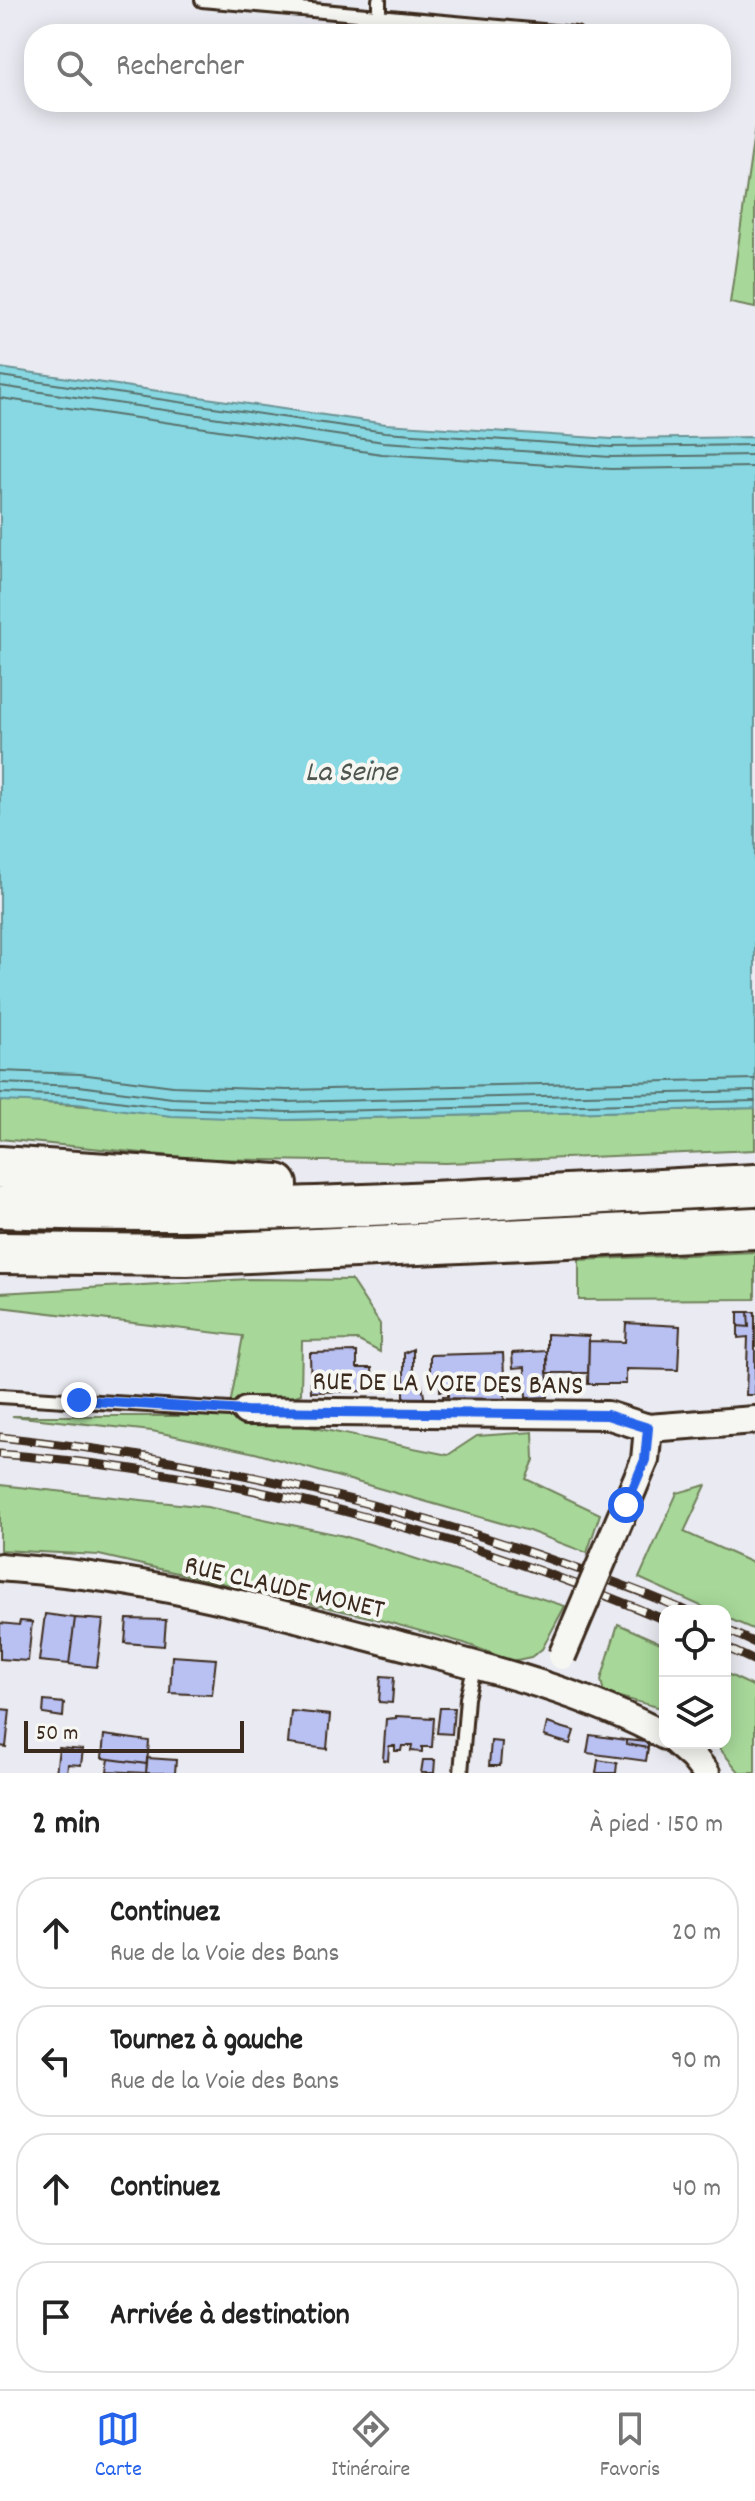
<!DOCTYPE html>
<html lang="fr">
<head>
<meta charset="utf-8">
<style>
	:root { --surface:#fff; --page:#f2f2f2; --text:#222; --muted:#767676; --line:#e0e0e0; --accent:#2563eb }
	body { margin:0; font-family:Dekko,sans-serif; background:var(--page); color:var(--text) }
	.controls { position:absolute; right:24px; bottom:24px; display:grid; overflow:hidden; border-radius:16px; box-shadow:0 4px 20px #0003 }
	.controls button { width:72px; height:72px; display:grid; place-items:center; padding:0; border:0; border-bottom:2px solid var(--line); background:var(--surface); color:var(--text); font:40px sans-serif }
	.scale { position:absolute; left:24px; bottom:20px; width:220px; box-sizing:border-box; padding-left:8px; border:4px solid #3b2a1e; border-top:0; font-size:22px; line-height:28px; white-space:nowrap; color:#3b2a1e; -webkit-text-stroke:6px #f6f6f2; paint-order:stroke }
	.stop { position:absolute; width:24px; height:24px; margin:-18px; border:6px solid #2563eb; border-radius:50%; background:#fff }
	.stop.end { background:#2563eb; border-color:#fff; box-shadow:0 2px 8px #0008 }
	.list { margin:0; padding:0; list-style:none }
	h2 { display:flex; justify-content:space-between; align-items:center; height:104px; margin:0; padding:0 32px; font-size:34px }
	h2 small { font-size:26px; font-weight:400; color:var(--muted) }
	.list li { display:grid; grid-template-columns:52px 1fr auto; gap:24px; align-items:center; box-sizing:border-box; height:112px; margin:0 16px 16px; padding:0 16px; border:2px solid var(--line); border-radius:32px }
	.list b { display:block; font-size:30px; white-space:nowrap }
	.list p { margin:0; font-size:26px; white-space:nowrap; color:var(--muted) }
	.list em { font-size:26px; font-style:normal; color:var(--muted) }
	.icon { flex:none; width:44px; height:44px; fill:none; stroke:currentColor; stroke-width:2; stroke-linecap:round; stroke-linejoin:round }
	.map { position:relative; flex:none; width:755px; height:1773px; overflow:hidden }
	.search { position:absolute; background:var(--surface); box-shadow:0 4px 20px #0003; left:24px; right:24px; top:24px; height:88px; display:flex; align-items:center; gap:20px; box-sizing:border-box; padding:0 28px; border-radius:32px; color:var(--muted); font-size:30px }
	.sheet { height:616px; background:var(--surface) }
	nav { display:flex; justify-content:space-around; align-items:center; box-sizing:border-box; height:112px; border-top:2px solid var(--line); background:var(--surface); font-size:22px; color:var(--muted) }
	nav a { display:grid; justify-items:center; gap:4px }
	nav .on { color:var(--accent) }
	.map>svg:first-child { display:block }
	.green { fill:#a7d899; stroke:#71815c; stroke-width:2 }
	.water { fill:#87d8e2; stroke:#699294; stroke-width:2 }
	.lines { fill:none; stroke-linecap:round; stroke-linejoin:round }
	.shore { stroke:#59706c; stroke-width:2 }
	.building { fill:#b9c1f3; stroke:#3b2a1e; stroke-width:2 }
	.lane-casing { stroke:#3b2a1e; stroke-width:18 }
	.street-casing { stroke:#3b2a1e; stroke-width:32 }
	.primary-casing { stroke:#3b2a1e; stroke-width:46 }
	.lane { stroke:#f6f6f2; stroke-width:12 }
	.street { stroke:#f6f6f2; stroke-width:26 }
	.primary { stroke:#f6f6f2; stroke-width:40 }
	.rail-casing { stroke:#3b2a1e; stroke-width:9 }
	.rail { stroke:#f6f6f2; stroke-width:6; stroke-dasharray:18; stroke-linecap:butt }
	.street-bridge-casing { stroke:#3b2a1e; stroke-width:32; stroke-linecap:butt }
	.street-bridge { stroke:#f6f6f2; stroke-width:26 }
	.route { stroke:#2563eb; stroke-width:10 }
	.labels { text-anchor:middle; stroke-width:8; stroke-linejoin:round; paint-order:stroke }
	.street-label { font-size:28px; fill:#3b2a1e; stroke:#f6f6f2 }
	.water-label { font-size:30px; font-style:italic; fill:#4e564f; stroke:#f6f6f2 }
</style>
</head>
<body>
<div class="map">
<svg width="755" height="1773" viewBox="0 0 755 1773">
	<rect width="100%" height="100%" fill="#eaebf2"/>
	<filter id="ink" filterUnits="userSpaceOnUse"><feTurbulence type="fractalNoise" baseFrequency=".0125" numOctaves="2"/><feDisplacementMap in="SourceGraphic" scale="16" xChannelSelector="R" yChannelSelector="G"/><feConvolveMatrix kernelMatrix="1 2 1 2 8 2 1 2 1" color-interpolation-filters="sRGB"/></filter>
	<g filter="url(#ink)">
		<!-- green -->
		<path class="green" d="M755 127V308L730 303Z
			M0 1100 287 1120 755 1108V1150L446 1163 203 1159 0 1139Z
			M755 1252V1299L579 1300V1260Z
			M249 1279 351 1280 380 1324V1352L357 1340 302 1341 301 1394 279 1402 270 1419 448 1455 477 1436 533 1432 534 1460 526 1479 600 1514 587 1553 529 1531 255 1453 152 1431 12 1416H228L243 1336 0 1307V1293Z
			M0 1485 207 1507 344 1536 565 1606 542 1649 531 1657 512 1661 464 1643 369 1617 99 1555 0 1550Z
			M706 1485 684 1532 755 1564V1630L725 1617V1611H712L639 1578 677 1493Z
			M618 1624 665 1645V1709L604 1693 601 1680Z
			M725 1673 755 1687V1773H740L715 1743H725Z"/>
		<!-- water -->
		<path class="water" d="M0 368 386 424 612 439 755 437V1108L287 1120 171 1116 77 1104 0 1101Z"/>
		<g class="lines">
			<!-- shore -->
			<path class="shore" d="M0 376 385 432 611 447 755 445
				M0 386 384 442 611 457 755 455
				M0 398 382 454 611 469 755 467
				M0 1071 80 1074 173 1086 287 1090 755 1079
				M0 1083 79 1086 172 1098 287 1102 755 1091
				M0 1093 78 1096 171 1108 287 1112 755 1101"/>
		</g>
		<!-- building -->
		<path class="building" d="M738 1312H748L749 1327 738 1326Z
			M748 1312H755V1395H746L748 1337 738 1338V1326L749 1327Z
			M626 1323 680 1326 678 1370 626 1369V1384H588L589 1341 625 1342Z
			M547 1334 589 1336 588 1373H547Z
			M413 1349V1385H422L425 1402 404 1403V1353Z
			M547 1351 548 1397 526 1398 525 1367 513 1368 512 1353Z
			M357 1352V1368H372L373 1391 311 1392 310 1353Z
			M503 1353 505 1399 443 1401V1396H448V1391H440V1383H430V1355Z
			M45 1614 75 1618 69 1664 39 1661Z
			M75 1618 103 1620 97 1667 69 1664Z
			M127 1619 166 1620 164 1646 125 1643Z
			M20 1621 32 1622 28 1661 0 1659V1623L19 1625Z
			M172 1656 216 1659 212 1695 170 1693Z
			M381 1676 394 1677 392 1703 379 1702Z
			M44 1701 64 1703 63 1717 43 1714Z
			M440 1708H454L452 1734 437 1733Z
			M0 1709 10 1710 6 1747 0 1746Z
			M291 1711 330 1715 327 1749 288 1744Z
			M396 1716 434 1718 432 1747H422V1752L411 1751 412 1746H402L401 1751H395V1746H389L388 1761 383 1760 386 1719 396 1718Z
			M547 1723 574 1731 570 1744 544 1736Z
			M104 1735 149 1741 147 1764 102 1758Z
			M590 1735 626 1740V1744L648 1748 646 1761 587 1753Z
			M626 1740 648 1742V1748L626 1744Z
			M491 1741 502 1742 500 1766H489Z
			M59 1748 83 1750 81 1765 68 1764 67 1773H56Z
			M147 1758 176 1760 175 1773H146Z
			M109 1759 147 1764 146 1773 107 1771Z
			M423 1760H435L434 1773H421Z
			M598 1760 617 1763 616 1773H596Z"/>
		<g class="lines">
			<defs>
				<path id="lane" d="M202 0 576 34
					M379 16V0
					M0 1396 246 1411
					M461 1773 467 1698 475 1665"/>
				<path id="street" d="M246 1411 607 1415 648 1428 755 1420
					M626 1505 645 1460 648 1428
					M0 1567C32 1570 65 1572 97 1577 200 1591 300 1619 400 1645 488 1668 585 1692 665 1736
					M677 1743 693 1757 706 1773"/>
				<path id="primary" d="M0 1167 277 1185
					M0 1207C252 1218 504 1197 755 1185
					M0 1253 187 1255 755 1228"/>
			</defs>
			<!-- lane casing -->
			<use href="#lane" class="lane-casing"/>
			<!-- street casing -->
			<use href="#street" class="street-casing"/>
			<!-- primary casing -->
			<use href="#primary" class="primary-casing"/>
			<!-- lane -->
			<use href="#lane" class="lane"/>
			<!-- street -->
			<use href="#street" class="street"/>
			<!-- primary -->
			<use href="#primary" class="primary"/>
			<defs>
				<path id="rail" d="M0 1437C184 1457 363 1495 538 1555 588 1573 638 1589 686 1611
					M0 1454C227 1472 456 1530 665 1620
					M725 1629 755 1643
					M725 1647 755 1661"/>
			</defs>
			<!-- rail casing -->
			<use href="#rail" class="rail-casing"/>
			<!-- rail -->
			<use href="#rail" class="rail"/>
			<defs>
				<path id="street-bridge" d="M562 1656 626 1505"/>
			</defs>
			<!-- street-bridge casing -->
			<use href="#street-bridge" class="street-bridge-casing"/>
			<!-- street-bridge -->
			<use href="#street-bridge" class="street-bridge"/>
		</g>
	</g>
	<g class="lines" filter="url(#ink)">
		<!-- route -->
		<path class="route" d="M79 1400 246 1411 607 1415 648 1428 645 1460 626 1505"/>
	</g>
	<g class="labels">
		<!-- street labels -->
		<g class="street-label">
			<text transform="translate(448 1381) rotate(1)" y="10">RUE DE LA VOIE DES BANS</text>
			<text transform="translate(285 1585) rotate(13)" y="10">RUE CLAUDE MONET</text>
		</g>
		<!-- water labels -->
		<g class="water-label">
			<text x="351" y="780">La Seine</text>
		</g>
	</g>
</svg>
<div class="controls">
<button><svg class="icon" aria-label="locate" viewBox="0 0 24 24"><circle cx="12" cy="12" r="6"/><path d="M12 2v4M12 18v4M2 12h4M18 12h4"/></svg></button>
<button><svg class="icon" aria-label="layers" viewBox="0 0 24 24"><path d="M12 4l9 5-9 5-9-5zM3 14l9 5 9-5"/></svg></button>
</div>
<div class="scale">50 m</div>
<div class="stop" style="left:626px;top:1505px"></div>
<div class="stop end" style="left:79px;top:1400px"></div>
<div class="search"><svg class="icon" aria-label="search" viewBox="0 0 24 24"><circle cx="10" cy="10" r="6"/><path d="M15 15l6 6"/></svg>Rechercher</div>
</div>
<section class="sheet">
<h2>2 min<small>À pied · 150 m</small></h2>
<ul class="list">
<li><svg class="icon" aria-label="ahead" viewBox="0 0 24 24"><path d="M12 20V5M6 11l6-6 6 6"/></svg><div><b>Continuez</b><p>Rue de la Voie des Bans</p></div><em>20 m</em></li>
<li><svg class="icon" aria-label="left" viewBox="0 0 24 24"><path d="M17 20v-9H6M10 6l-5 5 5 5"/></svg><div><b>Tournez à gauche</b><p>Rue de la Voie des Bans</p></div><em>90 m</em></li>
<li><svg class="icon" aria-label="ahead" viewBox="0 0 24 24"><path d="M12 20V5M6 11l6-6 6 6"/></svg><div><b>Continuez</b></div><em>40 m</em></li>
<li><svg class="icon" aria-label="arrive" viewBox="0 0 24 24"><path d="M6 21V4h12l-3 4 3 4H6"/></svg><div><b>Arrivée à destination</b></div></li>
</ul>
</section>
<nav>
<a class="on"><svg class="icon" aria-label="map" viewBox="0 0 24 24"><path d="M3 6l6-2 6 2 6-2v14l-6 2-6-2-6 2zM9 4v14M15 6v14"/></svg>Carte</a>
<a><svg class="icon" aria-label="directions" viewBox="0 0 24 24"><path d="M12 3l9 9-9 9-9-9zM9 14v-3h6M13 9l2 2-2 2"/></svg>Itinéraire</a>
<a><svg class="icon" aria-label="saved" viewBox="0 0 24 24"><path d="M7 4h10v16l-5-4-5 4z"/></svg>Favoris</a>
</nav>
</body>
</html>
